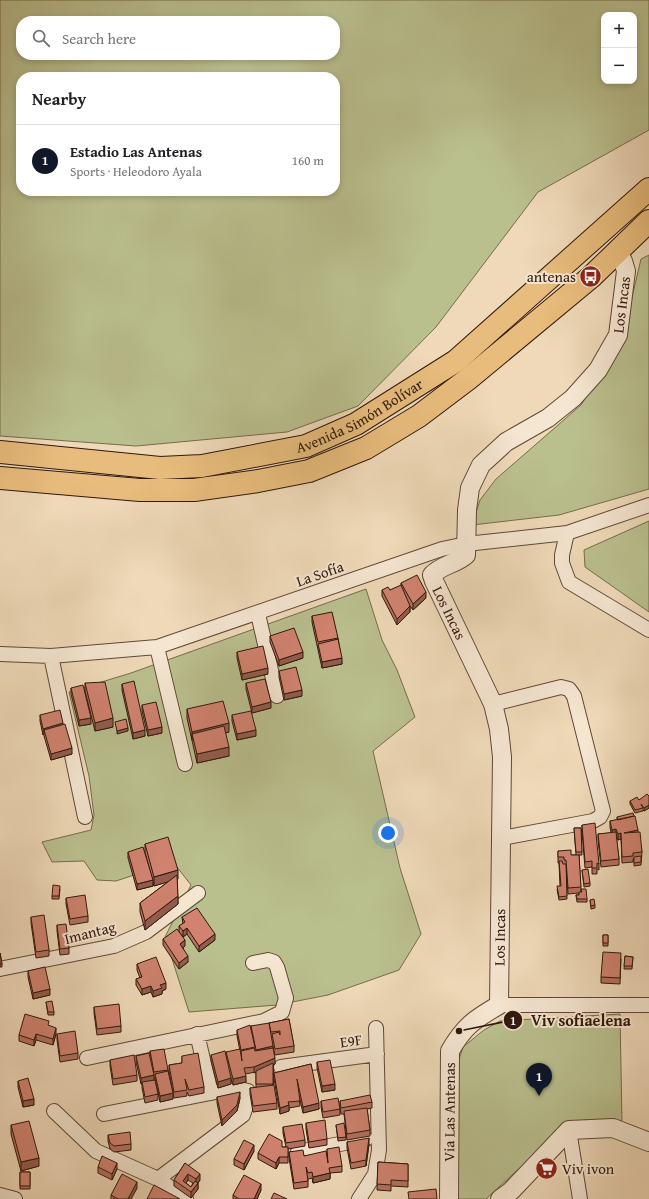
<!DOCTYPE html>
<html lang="en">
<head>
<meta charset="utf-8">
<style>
	:root { --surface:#fff; --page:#f6f6f6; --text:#202124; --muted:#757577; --line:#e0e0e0; --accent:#111827 }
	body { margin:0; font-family:"Gentium Book Plus",serif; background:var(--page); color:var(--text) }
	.controls { position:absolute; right:12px; top:12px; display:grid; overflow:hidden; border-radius:8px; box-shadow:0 2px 6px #0003 }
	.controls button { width:36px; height:36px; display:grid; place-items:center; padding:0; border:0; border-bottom:1px solid var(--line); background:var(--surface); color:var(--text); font:20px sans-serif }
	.you { position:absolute; left:388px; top:833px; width:14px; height:14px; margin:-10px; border:3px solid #fff; border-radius:50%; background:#1a73e8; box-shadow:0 0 0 6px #1a73e833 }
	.badge { display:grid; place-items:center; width:26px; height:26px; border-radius:50%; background:var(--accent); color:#fff; font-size:13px; font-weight:700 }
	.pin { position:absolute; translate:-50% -33px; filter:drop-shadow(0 1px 2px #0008) }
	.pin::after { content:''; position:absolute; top:21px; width:14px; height:12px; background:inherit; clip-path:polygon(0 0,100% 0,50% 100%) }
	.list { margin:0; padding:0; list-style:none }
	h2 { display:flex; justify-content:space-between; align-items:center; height:52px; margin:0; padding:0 16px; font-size:17px }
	h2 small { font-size:13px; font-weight:400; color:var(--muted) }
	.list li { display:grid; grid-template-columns:26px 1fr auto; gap:12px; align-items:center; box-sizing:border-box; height:72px; padding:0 16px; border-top:1px solid var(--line) }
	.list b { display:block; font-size:15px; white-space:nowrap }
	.list p { margin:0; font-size:13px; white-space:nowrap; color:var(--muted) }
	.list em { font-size:13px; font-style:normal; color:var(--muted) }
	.icon { flex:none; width:22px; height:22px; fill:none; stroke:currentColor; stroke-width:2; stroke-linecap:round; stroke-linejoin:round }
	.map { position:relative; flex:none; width:649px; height:1199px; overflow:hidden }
	.search { position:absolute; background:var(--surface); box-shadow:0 2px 6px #0003; left:16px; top:16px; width:324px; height:44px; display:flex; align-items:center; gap:10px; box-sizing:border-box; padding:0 14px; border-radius:16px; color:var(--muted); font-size:15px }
	.panel { position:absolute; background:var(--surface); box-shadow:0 2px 6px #0003; left:16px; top:72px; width:324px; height:124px; border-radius:16px }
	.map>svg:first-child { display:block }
	.green { fill:#babf8e; stroke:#756c4c; fill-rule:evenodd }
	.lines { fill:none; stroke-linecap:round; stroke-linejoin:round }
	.minor-casing { stroke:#604836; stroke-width:16 }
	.tertiary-casing { stroke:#604836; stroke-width:20 }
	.trunk-casing { stroke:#30180b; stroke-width:24 }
	.minor { stroke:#f5e6d1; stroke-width:14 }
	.tertiary { stroke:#f5e6d1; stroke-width:18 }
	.trunk { stroke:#e8bc7c; stroke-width:22 }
	.wall { fill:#b47160; stroke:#30180b; fill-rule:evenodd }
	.shaded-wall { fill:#925c4e; stroke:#30180b }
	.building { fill:#d18370; stroke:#30180b }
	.labels { text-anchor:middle; stroke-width:4; stroke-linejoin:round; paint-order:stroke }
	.poi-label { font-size:15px; fill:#30180b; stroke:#f5e6d1; text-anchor:end }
	.street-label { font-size:15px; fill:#30180b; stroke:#f5e6d1 }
	.leader { fill:none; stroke:#30180b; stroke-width:1.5 }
	.callout-dot { fill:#30180b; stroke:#f5e6d1; stroke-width:1.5 }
	.mark-label { font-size:12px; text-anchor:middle; font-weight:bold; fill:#fff }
	.callout-label { font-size:16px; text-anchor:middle; font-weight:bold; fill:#30180b; stroke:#f5e6d1; stroke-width:4; stroke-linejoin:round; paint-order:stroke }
</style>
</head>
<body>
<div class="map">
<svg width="649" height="1199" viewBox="0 0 649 1199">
	<rect width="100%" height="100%" fill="#efd9b8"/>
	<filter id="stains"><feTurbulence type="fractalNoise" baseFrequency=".005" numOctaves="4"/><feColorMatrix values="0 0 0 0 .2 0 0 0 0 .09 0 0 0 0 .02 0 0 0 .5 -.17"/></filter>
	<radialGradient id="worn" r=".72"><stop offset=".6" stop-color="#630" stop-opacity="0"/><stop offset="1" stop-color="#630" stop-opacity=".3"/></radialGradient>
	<!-- green -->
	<path class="green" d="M0 0H649V130L538 192 436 327 358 406 287 432 136 446 0 436ZM604 15H634V81H604ZM21 21H335V55H21ZM21 77H335V191H21Z
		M649 255V489L559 515 472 525 480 500 496 479 581 405 621 344 641 259Z
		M649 521V612L585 567 584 550Z
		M366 589 382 640 397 670 415 717 373 751 400 868 421 934 399 970 328 995 277 1005 189 1012 165 937 191 885 173 862 116 881 97 880 84 861 52 862 42 842 91 830 94 815 89 776 69 692 131 673Z
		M620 1014 622 1123 551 1139 486 1199H455L456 1069 463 1047 484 1030 500 1021Z"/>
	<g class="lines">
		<defs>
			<path id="minor" d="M567 533 562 555V563L569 582 649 630
				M258 614 277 696
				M157 647 185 764
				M0 654 51 656 157 647 442 549 466 544 567 533 649 505
				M51 656 85 817
				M493 704 561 687 569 689 574 696 603 811 600 817 593 821 502 838
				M0 969 114 946 146 932 198 893
				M499 1005H649
				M197 1034 211 1093
				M87 1058 264 1021 282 1012 286 998 277 967 274 962 268 960 253 963
				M281 1067 377 1054
				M54 1111 96 1151 158 1179 186 1199
				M104 1114 236 1088 248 1091 246 1106 243 1115 158 1179
				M569 1130 580 1199
				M298 1152 366 1139
				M0 1195 15 1199
				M359 1199 375 1174 379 1150 376 1028"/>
			<g id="tertiary">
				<path id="s1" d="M449 1199 450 1051C464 1026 475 1019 499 1005L502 757 499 729 493 704 434 581 432 575C441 565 456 564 466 555L467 510 470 488 481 465 506 442 548 418 573 398 598 370 618 335 626 271 623 261 618 252"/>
				<path d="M500 1199 511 1191 569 1130 613 1128 649 1142"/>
			</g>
			<g id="trunk">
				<path id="s2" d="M0 452 160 468 202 466 306 446 356 424 456 361 649 189"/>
				<path d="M0 478 140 490H194L258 481 309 471 366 448 419 416 468 379 591 277 649 221"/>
			</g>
		</defs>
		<!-- minor casing -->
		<use href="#minor" class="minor-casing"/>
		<!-- tertiary casing -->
		<use href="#tertiary" class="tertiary-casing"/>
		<!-- trunk casing -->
		<use href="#trunk" class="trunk-casing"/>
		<!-- minor -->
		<use href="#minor" class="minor"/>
		<!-- tertiary -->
		<use href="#tertiary" class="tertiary"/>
		<!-- trunk -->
		<use href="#trunk" class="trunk"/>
	</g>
	<!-- wall -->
	<path class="wall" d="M401 583 426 598 413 610 410 606V612L397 625 382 596V590H390L401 586Z
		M312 616 338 638 342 664 322 668 312 622Z
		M270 636 303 658 279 666 270 642Z
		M237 652 268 674 242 680 237 658Z
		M279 671 302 696 284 700 279 677Z
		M85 683 113 727 95 731 85 691Z
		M246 683 271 708 252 713 246 689Z
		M122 684 145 736 133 739 122 690Z
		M71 688 91 724 79 726 71 694Z
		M142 705 162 733 148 736 142 711Z
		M187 709 229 732 225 733 229 756 197 763 187 718Z
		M40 715 63 725 72 754 51 760 44 736V734L43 735 40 721Z
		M232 715 256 736 237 740 232 721Z
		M649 796V808L644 811 643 810V811L635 813 630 804V801L639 800Z
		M617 817 638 832 642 852 641 865 634 866V859H633V862L622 863 621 839 618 840 616 835 619 859V865L601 867 598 840V834L611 833 610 827V821L617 820Z
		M582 825 599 864V870L597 869V874H592V867L585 868 582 831Z
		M574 828H581L582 855H579L581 892 587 899V902H577L576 895H579V893L568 894 566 866 567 899 559 900 557 889 560 886 559 863H558V851L571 855H576Z
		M145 844 177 879 178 904 145 930 140 912V903L169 881 154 886 145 853Z
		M128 852 153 886 137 890 128 858Z
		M582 870 590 883V886L584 887Z
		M60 889 59 899H52V896Z
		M66 898 88 916V922L70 925 66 904Z
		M590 900 595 905V908L591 909Z
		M31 917 49 950V956L36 958 31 923Z
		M182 917 215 940 199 952 187 934 183 937 179 932V926L183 924Z
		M57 925 69 948V954L60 955 57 931Z
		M603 935H608V946H603Z
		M163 939 185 946 183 948 188 962 179 969 163 945Z
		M0 953 2 964V967H0Z
		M625 956 633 957 632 969H624Z
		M621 959 620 984 601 983V977Z
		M137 964 166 989 162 991V994L153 997 151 992 142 995 136 985V979L140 978 137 970Z
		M28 971 50 995 33 999 28 977Z
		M46 1002 54 1012V1015H48Z
		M94 1007 121 1026V1032L97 1035 94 1013Z
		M289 1019 294 1046V1052L275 1055 273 1047 275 1064 273 1065V1086L277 1103V1109L253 1112 250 1094V1088H256V1072L245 1074 246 1082 233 1085 231 1079V1084L218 1088 211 1061V1055L226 1058V1052L241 1056 237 1036V1030H251V1026L269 1027V1023Z
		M49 1026 56 1034 53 1045 36 1040 34 1046 19 1041V1035Z
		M57 1034 78 1053V1059L60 1062 57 1040Z
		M150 1051 168 1070 173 1099 160 1102 155 1078H154V1077V1080L158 1094V1100L145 1103 142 1088V1084H141L136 1062V1056L150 1057Z
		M182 1056 204 1087V1093L189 1096 187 1092V1096L174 1098 169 1071V1065L182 1063Z
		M110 1060 137 1075V1081L113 1085 110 1066Z
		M317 1062 335 1090 322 1092 317 1068Z
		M311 1064 319 1109 303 1113 299 1096 300 1106 289 1108V1111L280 1114 274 1079V1073Z
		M18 1081 34 1105 23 1107 18 1087Z
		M217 1097 240 1098 237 1111 222 1126 217 1103Z
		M321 1101 340 1109V1115L323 1118 321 1107Z
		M340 1101 372 1102V1108L367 1109 370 1130V1136L347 1140 344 1114H341L340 1107Z
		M306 1123 327 1139V1145L309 1148 306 1129Z
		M11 1125 39 1166 21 1171 11 1134Z
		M336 1125 346 1137V1140L338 1141Z
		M283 1127 305 1140V1146L288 1149V1163H279L276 1169 258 1159V1153L282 1147H286L283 1133Z
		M108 1135 131 1144V1150L114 1152 110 1149 108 1141Z
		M347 1142 369 1144 366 1166 351 1169 347 1148Z
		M327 1149 342 1166V1172L330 1173V1179L313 1183 312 1178 308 1179V1187L294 1189 289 1158V1152L304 1156 327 1157Z
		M254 1151 244 1170 234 1165V1159Z
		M378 1162 408 1164V1187L391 1186V1191L377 1190Z
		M185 1163 200 1180 198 1183V1189L191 1198 174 1186V1180ZM188 1180 193 1183 191 1187 186 1183Z
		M98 1167 117 1169 112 1180 98 1173Z
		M20 1172H30V1189H20Z
		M137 1188 131 1199H111V1195Z
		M261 1190 257 1199H233V1195Z"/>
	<!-- shaded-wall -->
	<path class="shaded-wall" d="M426 592V598L413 610V604Z
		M410 606V612L397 625V619Z
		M303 652V658L279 666V660Z
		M342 658V664L322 668V662Z
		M268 668V674L242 680V674Z
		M302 690V696L284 700V694Z
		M271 702V708L252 713V707Z
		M91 718V724L79 726V720Z
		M113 718V727L95 731V723Z
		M63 723V729L44 730V734L43 735V729Z
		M229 723V732L194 740 192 734V740V732Z
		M162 727V733L148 736V730Z
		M128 728V731L117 734V731Z
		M145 730V736L133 739V733Z
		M256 730V736L237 740V734Z
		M229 747V756L197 763V754Z
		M72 748V754L51 760V754Z
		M649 805V808L644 811V808Z
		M616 829V835L612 836V830Z
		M638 830V836L624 833Z
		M621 833V839L618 840V834Z
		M178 870V879L154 886V877Z
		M153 880V886L137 890V884Z
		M178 896V904L145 930V921Z
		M187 928V934L183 937V931Z
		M215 934V940L199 952V946Z
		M185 940V946L180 950V944Z
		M188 956V962L179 969V963Z
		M166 983V989L162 991V994L153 997V991L160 985Z
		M151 986V992L142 995V989Z
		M50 989V995L33 999V993Z
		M56 1028V1034L53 1045V1039Z
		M36 1034V1040L34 1046V1040Z
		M273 1046V1052L256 1056V1050Z
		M275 1058V1064L273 1065V1090V1065L254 1073V1067Z
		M154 1075V1081L141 1084V1078Z
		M246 1076V1082L233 1085V1079Z
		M231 1078V1084L218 1088V1082Z
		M335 1084V1090L322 1092V1086Z
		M240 1092V1098L237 1111 222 1126V1120Z
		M173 1093V1099L160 1102V1096Z
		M34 1099V1105L23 1107V1101Z
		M319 1103V1109L303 1113V1107Z
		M289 1105V1111L280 1114V1108Z
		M369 1138V1144L366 1166V1160Z
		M254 1145V1151L244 1170V1164Z
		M279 1157V1163L276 1169V1163Z
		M39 1158V1166L21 1171V1162Z
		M117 1163V1169L112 1180V1174Z
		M330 1173V1179L313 1183V1177Z
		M188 1174V1180L183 1187V1181Z
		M200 1174V1180L196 1185V1179Z
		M137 1182V1188L131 1199H128Z
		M198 1183V1189L191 1198V1192Z
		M261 1184V1190L257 1199H254Z"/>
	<!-- building -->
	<path class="building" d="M417 575 426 592 413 604 401 583Z
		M401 585 410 606 397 619 382 590 388 587 390 590Z
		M332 612 338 638 318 642 312 616Z
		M294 628 303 652 279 660 270 636Z
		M338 639 342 658 322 662 318 644Z
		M263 646 268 668 242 674 237 652Z
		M296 667 302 690 284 694 279 671Z
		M265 679 271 702 252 707 246 683Z
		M134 681 145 730 133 733 122 684Z
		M105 682 113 718 95 723 85 683Z
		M83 685 91 718 79 720 71 688Z
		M223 701 229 723 192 732 187 709Z
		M156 702 162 727 148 730 142 705Z
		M60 710 63 723 43 729 40 715Z
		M251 711 256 730 237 734 232 715Z
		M126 719 128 728 117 731 115 722Z
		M65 724 72 748 51 754 44 730Z
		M224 726 229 747 197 754 192 734Z
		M647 794 649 796V805L644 808 641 804 643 808 635 810 630 801 637 797 639 800Z
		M633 813 634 816 618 820 617 817Z
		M635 816 638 830 624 833 640 832 642 852 633 853V856L622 857 621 833 618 834 616 829 612 830 610 821Z
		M595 823 599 864 597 863V868H592V861L585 862 582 825Z
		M574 828H581L582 852H576Z
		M616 832 619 859 601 861 598 834Z
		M168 837 178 870 154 877 145 844Z
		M143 847 153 880 137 884 128 852Z
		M571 850V855H579L581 887 568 888 566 860H564V857H558V851Z
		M641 856V862L634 863V857Z
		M559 861H562L563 864H566L567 896 559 897 557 886H561Z
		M588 869 590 883 584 884 582 870Z
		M177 875 178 896 145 921 140 903Z
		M53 885 60 886 59 896H52Z
		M581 889H586L587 899H577L576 895H579V892H582Z
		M85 895 88 916 70 919 66 898Z
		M594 899 595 905 591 906 590 900Z
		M197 908 215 934 199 946 187 928 183 931 179 926 185 922 182 917Z
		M44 915 49 950 36 952 31 917Z
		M66 924 69 948 60 949 57 925Z
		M177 929 185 940 180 944 188 956 179 963 163 939Z
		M603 935H608V943H603Z
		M603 952 621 953 620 978 601 977Z
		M0 953 2 964H0Z
		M625 956 633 957 632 966H624Z
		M156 957 166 983 160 985 162 988 153 991 151 986 142 989 136 979 142 977 137 964Z
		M45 967 50 989 33 993 28 971Z
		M52 1001 54 1012H48L46 1002Z
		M119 1004 121 1026 97 1029 94 1007Z
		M25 1014 49 1021 48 1025 56 1028 53 1039 36 1034 34 1040 19 1035Z
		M289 1019 294 1046 275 1049 272 1034 279 1032 280 1035V1031L271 1032 269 1023Z
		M269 1023 273 1046 256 1050 251 1026Z
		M250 1025 255 1047 241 1050 237 1030Z
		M75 1031 78 1053 60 1056 57 1034Z
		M254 1048 255 1051 273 1048 275 1058 254 1067 244 1068 246 1076 233 1079 226 1052 240 1049 242 1061 241 1051Z
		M164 1049 168 1070 154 1072 150 1051Z
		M225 1051 231 1078 218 1082 211 1055Z
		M149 1053 154 1075 141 1078 136 1056Z
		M198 1053 204 1087 189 1090 185 1079 187 1090 174 1092 169 1065 182 1063V1056Z
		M134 1055 137 1075 113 1079 110 1060Z
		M330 1060 335 1084 322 1086 317 1062Z
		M273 1063V1084H256V1071Z
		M311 1064 319 1103 303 1107 297 1079 300 1101 288 1102 289 1105 280 1108 274 1073Z
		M168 1071 173 1093 160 1096 155 1074Z
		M28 1078 34 1099 23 1101 18 1081Z
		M155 1080 158 1094 145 1097 142 1082Z
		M274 1085 277 1103 253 1106 250 1088Z
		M240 1092 237 1105 222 1120 217 1097Z
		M370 1095 372 1102 341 1108 340 1101Z
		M338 1098 340 1109 323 1112 321 1101Z
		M367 1108 370 1130 347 1134 344 1111Z
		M325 1120 327 1139 309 1142 306 1123Z
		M29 1121 39 1158 21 1162 11 1125Z
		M344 1123 346 1137 338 1138 336 1125Z
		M302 1124 305 1140 286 1143 283 1127Z
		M130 1132 131 1144 114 1146 110 1143 108 1135Z
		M269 1134 282 1141V1147H288V1157H279L276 1163 258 1153Z
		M369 1138 366 1160 351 1163 347 1142Z
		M244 1140 254 1145 244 1164 234 1159Z
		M339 1147 342 1166 329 1168 330 1173 313 1177 312 1172 308 1173 306 1167 308 1181 294 1183 289 1152 303 1150 304 1156 326 1151 328 1163 327 1149Z
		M102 1156 117 1163 112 1174 98 1167Z
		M378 1162 408 1164V1181L391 1180V1185L377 1184Z
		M185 1163 200 1174 196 1179 188 1174 183 1181 191 1187 195 1181 198 1183 191 1192 174 1180Z
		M20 1172H30V1186H20Z
		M122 1174 137 1182 128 1199H118L111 1195Z
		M244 1175 261 1184 254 1199H239L233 1195Z
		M154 1185 180 1199H147Z
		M436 1189 437 1199H409L408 1192Z
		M274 1193 287 1199H271Z"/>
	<!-- icons -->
	<defs>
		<symbol id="bus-disc" viewBox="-11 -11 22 22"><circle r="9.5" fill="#8f2418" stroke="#f5e6d1"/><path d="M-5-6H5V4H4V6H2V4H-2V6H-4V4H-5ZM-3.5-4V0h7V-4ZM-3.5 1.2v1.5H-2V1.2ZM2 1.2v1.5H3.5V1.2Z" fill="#fff"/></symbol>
		<symbol id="supermarket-disc" viewBox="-11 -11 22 22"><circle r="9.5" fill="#8f2418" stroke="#f5e6d1"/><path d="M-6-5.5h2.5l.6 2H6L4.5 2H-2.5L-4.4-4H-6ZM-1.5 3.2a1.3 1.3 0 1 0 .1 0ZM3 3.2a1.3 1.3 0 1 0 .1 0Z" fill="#fff"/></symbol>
	</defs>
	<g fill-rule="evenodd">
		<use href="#bus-disc" x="578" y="264" width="25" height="25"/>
		<use href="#supermarket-disc" x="534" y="1156" width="25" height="25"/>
	</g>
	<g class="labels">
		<!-- poi labels -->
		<g class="poi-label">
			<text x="576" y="282">antenas</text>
			<text x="562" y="1174" text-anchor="start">Viv ivon</text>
		</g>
		<!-- street labels -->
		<g class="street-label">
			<text dy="5" stroke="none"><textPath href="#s1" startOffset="1016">Los Incas</textPath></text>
			<text dy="5" stroke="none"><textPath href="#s2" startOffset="370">Avenida Simón Bolívar</textPath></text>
			<text transform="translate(320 574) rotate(-19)" y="5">La Sofía</text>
			<text transform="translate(449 613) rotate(64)" y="5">Los Incas</text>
			<text transform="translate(90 933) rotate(-14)" y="5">Imantag</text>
			<text dy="5" stroke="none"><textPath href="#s1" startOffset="284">Los Incas</textPath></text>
			<text transform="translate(351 1041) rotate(-8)" y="5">E9F</text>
			<text dy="5" stroke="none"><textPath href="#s1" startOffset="87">Via Las Antenas</textPath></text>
		</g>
	</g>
	<!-- callouts -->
	<path class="leader" d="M459 1031L513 1020"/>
	<g class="callout-dot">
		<circle cx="459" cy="1031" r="4"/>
		<circle cx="513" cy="1020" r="10"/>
	</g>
	<g class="mark-label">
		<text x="513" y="1025">1</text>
	</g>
	<g class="callout-label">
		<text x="581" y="1026">Viv sofiaelena</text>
	</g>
	<rect width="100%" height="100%" filter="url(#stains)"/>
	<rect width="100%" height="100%" fill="url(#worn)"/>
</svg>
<div class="controls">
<button>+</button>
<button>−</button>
</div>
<div class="you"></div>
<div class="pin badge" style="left:539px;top:1096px">1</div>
<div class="search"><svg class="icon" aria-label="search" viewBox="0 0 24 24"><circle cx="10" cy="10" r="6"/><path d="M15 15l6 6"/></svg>Search here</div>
<section class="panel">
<h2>Nearby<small></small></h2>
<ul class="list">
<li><span class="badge">1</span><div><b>Estadio Las Antenas</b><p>Sports · Heleodoro Ayala</p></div><em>160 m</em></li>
</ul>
</section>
</div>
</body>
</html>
